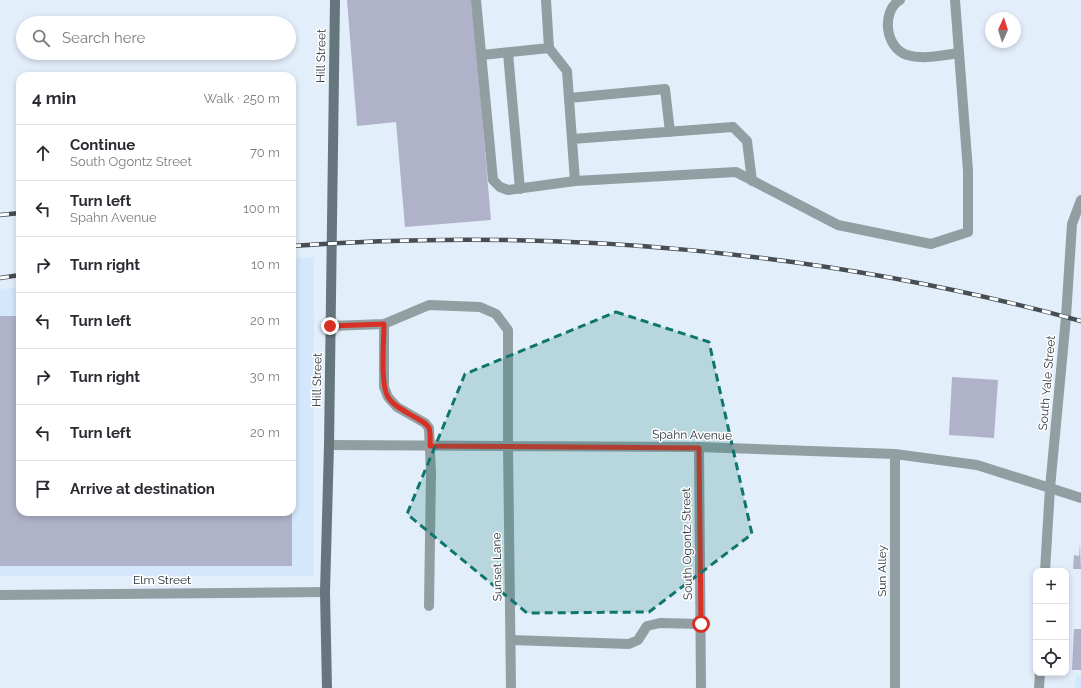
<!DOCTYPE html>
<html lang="en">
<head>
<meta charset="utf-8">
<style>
	:root { --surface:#fff; --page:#f7f7f7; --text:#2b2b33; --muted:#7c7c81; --line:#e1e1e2 }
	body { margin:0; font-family:Raleway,sans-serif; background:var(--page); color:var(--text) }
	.controls { position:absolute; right:12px; bottom:12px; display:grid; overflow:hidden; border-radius:8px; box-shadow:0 2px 6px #0003 }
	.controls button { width:36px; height:36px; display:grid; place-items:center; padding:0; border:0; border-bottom:1px solid var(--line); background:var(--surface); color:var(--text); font:20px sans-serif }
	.compass { position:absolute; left:985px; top:12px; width:36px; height:36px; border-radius:50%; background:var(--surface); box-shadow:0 2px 6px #0003; rotate:4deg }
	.stop { position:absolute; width:12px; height:12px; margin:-9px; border:3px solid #d93025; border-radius:50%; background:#fff }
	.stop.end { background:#d93025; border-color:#fff; box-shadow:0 1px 4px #0008 }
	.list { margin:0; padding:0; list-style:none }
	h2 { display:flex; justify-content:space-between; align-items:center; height:52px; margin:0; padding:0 16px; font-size:17px }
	h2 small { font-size:13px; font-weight:400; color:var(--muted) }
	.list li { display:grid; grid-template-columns:26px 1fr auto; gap:12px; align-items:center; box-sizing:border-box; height:56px; padding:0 16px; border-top:1px solid var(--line) }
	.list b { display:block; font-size:15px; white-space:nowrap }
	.list p { margin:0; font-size:13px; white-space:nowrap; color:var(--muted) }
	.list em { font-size:13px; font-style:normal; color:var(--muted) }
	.icon { flex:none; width:22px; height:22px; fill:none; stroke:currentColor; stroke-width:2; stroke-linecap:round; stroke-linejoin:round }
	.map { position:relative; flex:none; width:1081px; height:688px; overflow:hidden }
	.search { position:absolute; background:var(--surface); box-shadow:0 2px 6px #0003; left:16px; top:16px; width:280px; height:44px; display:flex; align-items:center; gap:10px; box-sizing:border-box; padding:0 14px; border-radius:22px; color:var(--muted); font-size:15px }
	.panel { position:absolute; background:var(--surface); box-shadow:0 2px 6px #0003; left:16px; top:72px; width:280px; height:444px; border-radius:12px }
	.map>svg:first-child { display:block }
	.built { fill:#d4e7fc }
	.building { fill:#b0b2ca }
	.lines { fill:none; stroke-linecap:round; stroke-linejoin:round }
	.lane { stroke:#919ea2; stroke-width:10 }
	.street { stroke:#919ea2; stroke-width:10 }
	.secondary { stroke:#65777d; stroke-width:10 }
	.rail-casing { stroke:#454d55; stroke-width:4.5 }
	.rail { stroke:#fff; stroke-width:3; stroke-dasharray:9; stroke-linecap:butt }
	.route { stroke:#d93025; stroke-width:5 }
	.marked { fill:#0f766e; fill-opacity:0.2; stroke:#0f766e; stroke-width:3; stroke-dasharray:8 5; stroke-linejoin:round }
	.labels { text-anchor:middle; stroke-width:3; stroke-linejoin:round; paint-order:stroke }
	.street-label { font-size:12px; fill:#2b323a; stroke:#fff }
</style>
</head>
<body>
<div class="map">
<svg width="1081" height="688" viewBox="0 0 1081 688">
	<rect width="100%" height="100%" fill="#e3eefb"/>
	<!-- built -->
	<path class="built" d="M314 257V576H0V289L20 287V512H292V259Z
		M1076 675 1081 676V688H1075Z"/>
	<!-- building -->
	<path class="building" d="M347 0H472L491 220 405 227 396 122 357 126Z
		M0 316H20V512H292V566H0Z
		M952 377 998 380 994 438 949 435Z
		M1080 544 1081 569H1073L1074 555 1079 556Z
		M1074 629H1081V670H1072Z"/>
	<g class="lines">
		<!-- lane -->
		<path class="lane" d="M476 0 493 180 500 187 508 190 575 181
			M900 0C881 11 885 48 907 55 923 60 943 55 959 53
			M549 48 567 71 575 181 736 172 838 225 931 244 968 232V171L955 0
			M508 53 520 189
			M482 55 549 48 546 0
			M569 98 665 89 670 132
			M572 139 733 127 747 141 752 181
			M384 324V387L388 397 397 407 425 423 429 428 431 473 429 606
			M330 326 384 324 429 305 480 307 496 314 508 330V446
			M1050 488 1081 498
			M511 640 629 644 638 640 647 626 660 623 701 624"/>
		<!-- street -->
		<path class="street" d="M329 445 699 447 895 454 977 465 1050 488
			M508 446 511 688
			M699 447 701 688
			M1045 571 1050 488 1066 317 1072 224 1081 200
			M0 595 325 592
			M895 688V454
			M1039 688 1040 673"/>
		<!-- secondary -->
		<path class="secondary" d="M327 688 325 592 329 445 335 0"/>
		<defs>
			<path id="rail" d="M0 215 20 213
				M292 246C557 227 825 251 1081 321
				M0 278 20 275"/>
		</defs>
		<!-- rail casing -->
		<use href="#rail" class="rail-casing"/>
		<!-- rail -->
		<use href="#rail" class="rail"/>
	</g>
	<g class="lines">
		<!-- route -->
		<path class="route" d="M330 326 384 324C384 340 380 385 388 397 396 411 425 419 429 428 431 433 430 441 430 446L699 448 701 624"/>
	</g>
	<!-- marked area -->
	<path class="marked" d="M616 312 709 342 752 534 649 612 527 613 407 514 465 374Z"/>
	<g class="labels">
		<!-- street labels -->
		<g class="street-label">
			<text transform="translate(321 56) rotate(-89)" y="4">Hill Street</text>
			<text transform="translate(317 380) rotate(-89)" y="4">Hill Street</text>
			<text transform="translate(1047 383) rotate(-85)" y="4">South Yale Street</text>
			<text transform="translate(692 435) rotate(1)" y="4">Spahn Avenue</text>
			<text transform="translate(687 544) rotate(-91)" y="4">South Ogontz Street</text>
			<text transform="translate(497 567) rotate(-91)" y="4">Sunset Lane</text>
			<text transform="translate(882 571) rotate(-90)" y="4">Sun Alley</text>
			<text x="162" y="584">Elm Street</text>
		</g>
	</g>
</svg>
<div class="controls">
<button>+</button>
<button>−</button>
<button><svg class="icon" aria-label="locate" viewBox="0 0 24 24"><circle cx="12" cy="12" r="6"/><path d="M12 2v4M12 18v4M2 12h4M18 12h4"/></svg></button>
</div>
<svg class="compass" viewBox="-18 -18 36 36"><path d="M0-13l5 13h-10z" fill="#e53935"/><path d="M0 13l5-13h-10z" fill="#7c7c81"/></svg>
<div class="stop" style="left:701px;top:624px"></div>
<div class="stop end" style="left:330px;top:326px"></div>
<div class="search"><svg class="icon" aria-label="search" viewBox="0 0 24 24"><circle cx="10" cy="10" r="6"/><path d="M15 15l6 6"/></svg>Search here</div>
<section class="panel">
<h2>4 min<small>Walk · 250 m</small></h2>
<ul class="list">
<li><svg class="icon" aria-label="ahead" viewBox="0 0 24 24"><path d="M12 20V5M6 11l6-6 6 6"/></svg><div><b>Continue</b><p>South Ogontz Street</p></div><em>70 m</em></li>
<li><svg class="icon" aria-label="left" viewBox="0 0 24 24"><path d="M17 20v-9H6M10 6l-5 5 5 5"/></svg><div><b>Turn left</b><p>Spahn Avenue</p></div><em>100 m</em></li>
<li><svg class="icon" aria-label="right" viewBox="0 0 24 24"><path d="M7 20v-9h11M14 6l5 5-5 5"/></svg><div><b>Turn right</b></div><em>10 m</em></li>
<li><svg class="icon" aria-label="left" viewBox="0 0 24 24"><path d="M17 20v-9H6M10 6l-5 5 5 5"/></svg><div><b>Turn left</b></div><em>20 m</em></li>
<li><svg class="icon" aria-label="right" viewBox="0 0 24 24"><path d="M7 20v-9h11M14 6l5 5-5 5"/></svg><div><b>Turn right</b></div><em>30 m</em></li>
<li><svg class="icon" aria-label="left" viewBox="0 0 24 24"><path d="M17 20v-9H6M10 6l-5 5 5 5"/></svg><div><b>Turn left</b></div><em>20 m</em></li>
<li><svg class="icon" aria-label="arrive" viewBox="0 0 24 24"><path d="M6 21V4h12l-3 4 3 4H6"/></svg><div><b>Arrive at destination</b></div></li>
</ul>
</section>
</div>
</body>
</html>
